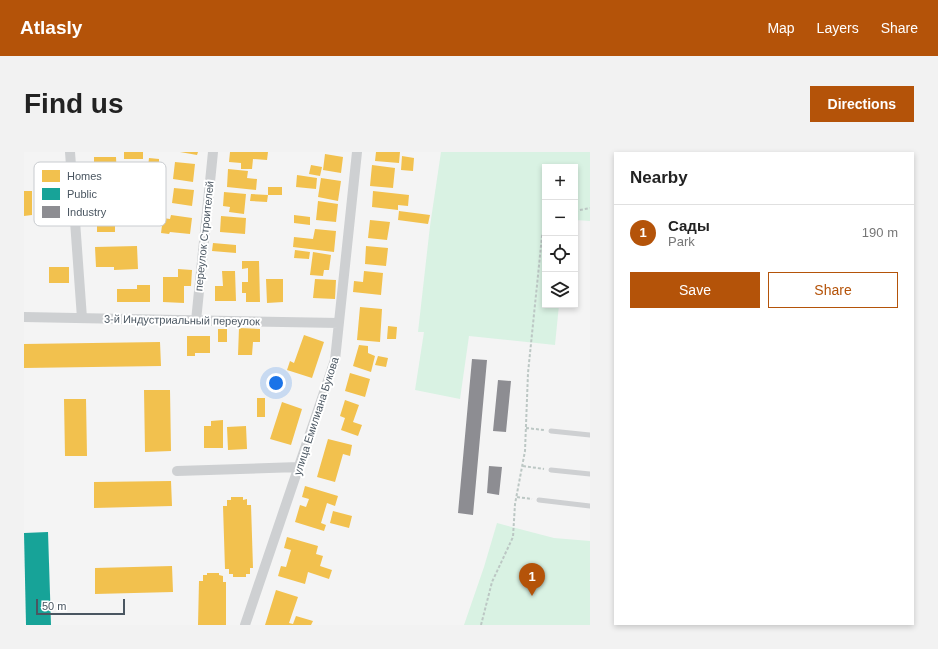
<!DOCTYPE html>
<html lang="en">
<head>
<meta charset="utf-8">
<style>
	:root { --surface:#fff; --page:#f2f2f2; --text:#222; --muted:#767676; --line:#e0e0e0; --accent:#b45309 }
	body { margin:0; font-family:Arial,sans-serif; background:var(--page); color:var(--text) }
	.controls { position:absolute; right:12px; top:12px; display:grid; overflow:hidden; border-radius:0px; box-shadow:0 2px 6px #0003 }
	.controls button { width:36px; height:36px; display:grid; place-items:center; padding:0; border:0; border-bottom:1px solid var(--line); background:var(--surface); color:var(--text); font:20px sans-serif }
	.scale { position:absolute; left:12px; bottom:10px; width:89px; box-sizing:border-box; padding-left:4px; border:2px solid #4a5661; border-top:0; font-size:11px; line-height:14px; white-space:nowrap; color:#4a5661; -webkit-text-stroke:3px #fff; paint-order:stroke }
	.you { position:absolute; left:252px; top:231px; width:14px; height:14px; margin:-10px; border:3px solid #fff; border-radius:50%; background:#1a73e8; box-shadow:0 0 0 6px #1a73e833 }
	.badge { display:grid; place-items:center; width:26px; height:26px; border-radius:50%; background:var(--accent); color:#fff; font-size:13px; font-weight:700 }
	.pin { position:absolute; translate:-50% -33px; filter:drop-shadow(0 1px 2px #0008) }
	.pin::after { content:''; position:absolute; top:21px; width:14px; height:12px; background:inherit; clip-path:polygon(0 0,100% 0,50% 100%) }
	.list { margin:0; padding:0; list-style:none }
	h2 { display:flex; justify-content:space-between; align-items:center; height:52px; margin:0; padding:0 16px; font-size:17px }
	h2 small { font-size:13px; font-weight:400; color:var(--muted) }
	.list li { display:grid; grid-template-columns:26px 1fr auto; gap:12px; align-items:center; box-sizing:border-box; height:56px; padding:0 16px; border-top:1px solid var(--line) }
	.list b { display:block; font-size:15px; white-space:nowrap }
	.list p { margin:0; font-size:13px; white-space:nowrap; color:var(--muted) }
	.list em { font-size:13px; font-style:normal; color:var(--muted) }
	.actions { display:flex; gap:8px; padding:12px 16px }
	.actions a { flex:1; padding:9px 0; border:1px solid var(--accent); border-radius:0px; text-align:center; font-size:14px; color:var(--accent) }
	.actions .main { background:var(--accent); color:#fff }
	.icon { flex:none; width:22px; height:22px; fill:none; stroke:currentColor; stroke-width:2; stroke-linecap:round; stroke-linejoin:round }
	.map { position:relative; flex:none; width:566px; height:473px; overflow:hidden; border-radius:0px }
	header { display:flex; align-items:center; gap:24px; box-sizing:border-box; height:56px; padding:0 20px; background:var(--accent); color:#fff }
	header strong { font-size:19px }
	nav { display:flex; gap:22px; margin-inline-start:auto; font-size:14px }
	.intro { display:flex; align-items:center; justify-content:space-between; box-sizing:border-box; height:96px; padding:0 24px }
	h1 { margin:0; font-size:28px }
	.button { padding:10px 18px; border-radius:0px; background:var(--accent); color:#fff; font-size:14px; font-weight:700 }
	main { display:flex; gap:24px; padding:0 24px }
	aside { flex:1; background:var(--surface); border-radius:0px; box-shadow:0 2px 6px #0003 }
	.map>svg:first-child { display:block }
	.green { fill:#d9f2e3 }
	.homes { fill:#f2c14e }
	.public { fill:#17a398 }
	.industry { fill:#8d8d92 }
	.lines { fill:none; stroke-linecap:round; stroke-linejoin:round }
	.path { stroke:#bcc7c4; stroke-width:2; stroke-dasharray:3 2; stroke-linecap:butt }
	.lane { stroke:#ced0d2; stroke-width:5 }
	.street { stroke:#ced0d2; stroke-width:10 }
	.labels { text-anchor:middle; stroke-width:4; stroke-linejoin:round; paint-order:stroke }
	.street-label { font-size:11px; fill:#4a5661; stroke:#fff }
	.key { fill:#fff; stroke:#c9ccd0; stroke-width:1 }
	.key-label { font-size:11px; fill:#4a5661 }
</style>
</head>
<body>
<header>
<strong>Atlasly</strong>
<nav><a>Map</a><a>Layers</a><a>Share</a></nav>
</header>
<div class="intro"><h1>Find us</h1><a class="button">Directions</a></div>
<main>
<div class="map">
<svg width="566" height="473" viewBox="0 0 566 473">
	<rect width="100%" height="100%" fill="#f4f4f4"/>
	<!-- green -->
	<path class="green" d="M417 0H566V69L551 68V15H521V153H535L531 193 445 184 436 247 391 238 400 180H394L406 74Z
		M473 371 530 386 566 389V473H440L460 415Z"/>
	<!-- homes -->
	<path class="homes" d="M100 0H119V7H100Z
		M156 0H174L173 3Z
		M206 0H244L243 8 229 7 228 17H217V11L205 10Z
		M352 0H376L375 11 351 9Z
		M301 2 319 5 317 21 299 18Z
		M378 4 390 6 389 19 377 18Z
		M70 5H92L93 25H70Z
		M125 6 135 7V16L124 15Z
		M151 10 171 12 169 30 149 27Z
		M287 13 298 15 296 24 285 22Z
		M348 13 371 16 369 36 346 34Z
		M204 17 224 19 223 26 233 27 232 38 203 35Z
		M273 23 293 26 292 37 272 35Z
		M297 26 317 29 314 49 294 45Z
		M244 35H258V43H244Z
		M150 36 170 38 168 54 148 51Z
		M0 39H8V63L0 64Z
		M349 39 385 43 384 54 374 53V58L348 55Z
		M200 40 222 42 220 62 205 60 206 55 199 54Z
		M227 42 244 43 243 50 226 49Z
		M294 49 314 52 312 70 292 68Z
		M375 59 406 63 404 72 374 68Z
		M91 63V80H73V64Z
		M147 63 168 66 166 82 146 80 145 82 137 81 139 66 146 67Z
		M270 63 286 65V73L270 71Z
		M197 64 222 66 221 82 196 80Z
		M346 68 366 70 363 88 344 86Z
		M291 77 312 79 310 100 269 95 270 85 289 87Z
		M189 91 212 93V101L188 99Z
		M113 94 114 117 90 118V115H72L71 95Z
		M342 94 364 96 362 114 341 112Z
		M271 98 286 100 285 107 270 106Z
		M289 100 307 103 305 118H300L299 124 286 123Z
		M218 109H235L236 150H222V141H218V130H224V116L218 117Z
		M25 115H45V131H25Z
		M154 117 168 118 167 134H160V151L139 150V125H154Z
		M198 119H211L212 149H191V134H199Z
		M340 119 359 121 357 143 329 140 330 129 339 130Z
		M242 127H259V150L243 151Z
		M291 127 312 128 311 147 289 146Z
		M113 133H126V150H93V137H113Z
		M336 155 358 157 356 190 333 188Z
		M364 174 373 175 372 187H363Z
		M215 176 236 177V190H229L228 203H214Z
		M194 177H203V190H194Z
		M280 183 300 190 288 226 263 218 266 209 270 211Z
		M163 184H186V201H171V204H163Z
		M136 190 137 214 0 216V192Z
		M335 193 344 194V201L351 204 347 220 329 214Z
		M354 204 364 206 362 215 351 213Z
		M326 221 346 227 341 245 321 239Z
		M120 238H146L147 299 121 300Z
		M233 246H241V265H233Z
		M40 247H62L63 304H41Z
		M321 248 335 253 329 270 338 273 334 284 317 278 321 266 316 264Z
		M258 250 278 257 267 293 246 287Z
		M199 268V296H180V274H187V269Z
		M222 274 223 297 204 298 203 275Z
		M304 287 328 293 326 304 319 302 311 330 293 325Z
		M147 329 148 354 70 356V330Z
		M281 334 314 344 311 354 303 351 297 371 302 373 300 379 271 370 276 353 282 355 285 347 278 345Z
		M207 345H219V348L223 347V353H227L229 416H226V422H222V425H209V422H205V417H201L199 354H203V348H207Z
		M309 359 328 364 325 376 306 371Z
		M263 385 294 394 292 402 299 404 296 414 308 418 305 427 284 420 281 432 254 424 257 414 262 415 267 398 260 396Z
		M148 414 149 440 71 442V416Z
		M183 421H195V423L199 424V430H202V473H174L175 429H179V423H183Z
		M252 438 274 445 265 471 269 472 272 464 289 469 287 473H241Z"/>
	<!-- public -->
	<path class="public" d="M24 380 27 473H2L0 381Z"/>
	<!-- industry -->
	<path class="industry" d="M448 207 463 208 449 363 434 361Z
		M474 228 487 229 482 280 469 279Z
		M465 314 478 315 475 343 463 341Z"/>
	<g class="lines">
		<!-- path -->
		<path class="path" d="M551 59 566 56
			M502 276 520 278
			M499 314 520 317
			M493 345 508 347
			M457 473 468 430 489 385 491 352 501 299 504 221 518 84 521 79"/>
		<!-- lane -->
		<path class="lane" d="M527 279 566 283
			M527 318 566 322
			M515 348 566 354"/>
		<!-- street -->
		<path class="street" d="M46 0 58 166
			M0 165 315 171
			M172 169 189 0
			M153 319 275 315
			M221 473 311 208 333 0"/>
	</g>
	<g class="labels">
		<!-- street labels -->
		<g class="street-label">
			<text transform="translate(180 84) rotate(-84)" y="4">переулок Строителей</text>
			<text transform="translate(158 168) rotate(1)" y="4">3-й Индустриальный переулок</text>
			<text transform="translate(292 264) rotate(-72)" y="4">улица Емилиана Букова</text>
		</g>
	</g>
	<!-- legend -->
	<rect x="10" y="10" width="132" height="64" rx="6" class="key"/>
	<rect x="18" y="18" width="18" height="12" fill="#f2c14e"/>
	<rect x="18" y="36" width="18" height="12" fill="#17a398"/>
	<rect x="18" y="54" width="18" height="12" fill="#8d8d92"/>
	<g class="key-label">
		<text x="43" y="28">Homes</text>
		<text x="43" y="46">Public</text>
		<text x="43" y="64">Industry</text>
	</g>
</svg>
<div class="controls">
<button>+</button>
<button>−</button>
<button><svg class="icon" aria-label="locate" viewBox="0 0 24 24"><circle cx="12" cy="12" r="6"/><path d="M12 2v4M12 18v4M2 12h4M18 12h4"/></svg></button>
<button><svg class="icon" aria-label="layers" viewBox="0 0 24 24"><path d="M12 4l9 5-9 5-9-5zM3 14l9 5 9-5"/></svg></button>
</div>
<div class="scale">50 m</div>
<div class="you"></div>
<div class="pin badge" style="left:508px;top:444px">1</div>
</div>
<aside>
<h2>Nearby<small></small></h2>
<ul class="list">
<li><span class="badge">1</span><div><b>Сады</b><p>Park</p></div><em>190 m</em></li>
</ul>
<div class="actions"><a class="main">Save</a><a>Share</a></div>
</aside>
</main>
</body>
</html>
